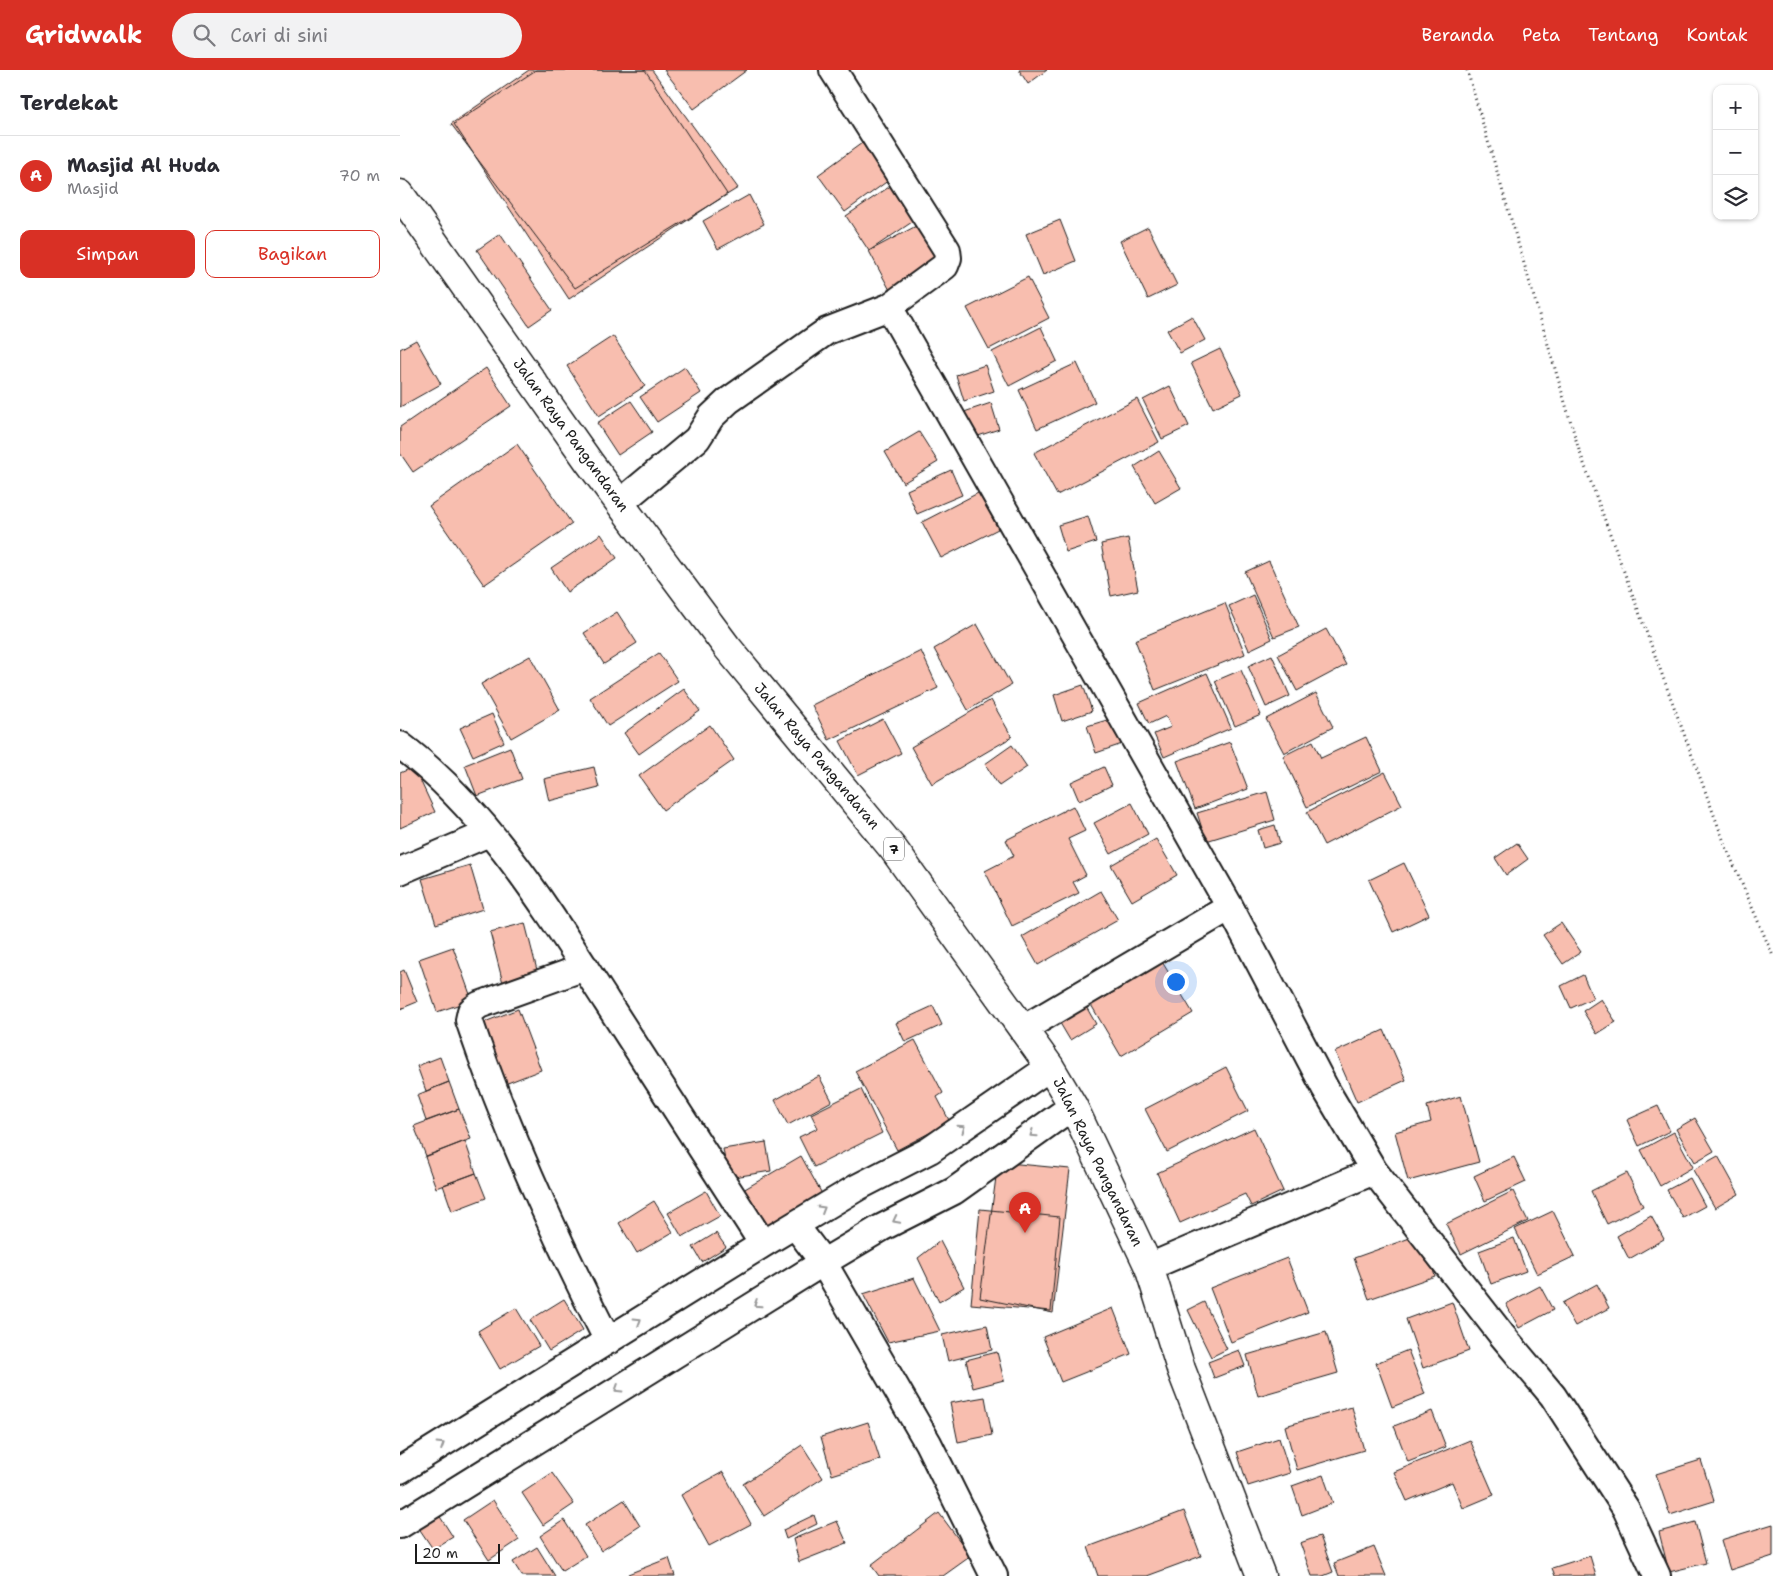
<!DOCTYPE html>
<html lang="id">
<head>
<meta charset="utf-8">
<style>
	:root { --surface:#fff; --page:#f2f2f3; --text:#2b2b33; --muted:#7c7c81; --line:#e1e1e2; --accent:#d93025 }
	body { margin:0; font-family:"Shantell Sans",sans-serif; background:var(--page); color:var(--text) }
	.controls { position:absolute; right:15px; top:15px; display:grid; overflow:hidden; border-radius:10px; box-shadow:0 1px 4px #0004 }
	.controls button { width:45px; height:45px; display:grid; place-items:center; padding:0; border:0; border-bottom:1px solid var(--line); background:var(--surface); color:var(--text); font:25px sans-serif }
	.scale { position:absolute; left:15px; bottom:12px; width:85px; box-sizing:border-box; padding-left:5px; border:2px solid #1c1c1c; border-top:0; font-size:14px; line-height:18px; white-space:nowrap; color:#1c1c1c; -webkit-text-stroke:4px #fff; paint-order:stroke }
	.you { position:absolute; left:775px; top:911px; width:18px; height:18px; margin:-12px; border:4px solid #fff; border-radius:50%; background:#1a73e8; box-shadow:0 0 0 8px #1a73e833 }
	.badge { display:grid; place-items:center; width:32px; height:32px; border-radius:50%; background:var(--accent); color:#fff; font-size:16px; font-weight:700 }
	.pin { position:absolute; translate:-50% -41px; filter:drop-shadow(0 1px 2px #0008) }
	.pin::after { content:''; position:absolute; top:26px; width:18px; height:15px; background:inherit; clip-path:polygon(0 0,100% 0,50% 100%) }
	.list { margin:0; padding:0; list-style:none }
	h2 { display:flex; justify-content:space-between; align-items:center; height:65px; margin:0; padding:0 20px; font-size:21px }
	h2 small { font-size:16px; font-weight:400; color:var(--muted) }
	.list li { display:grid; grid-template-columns:32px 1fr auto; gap:15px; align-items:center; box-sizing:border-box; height:80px; padding:0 20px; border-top:1px solid var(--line) }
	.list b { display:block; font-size:19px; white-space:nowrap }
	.list p { margin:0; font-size:16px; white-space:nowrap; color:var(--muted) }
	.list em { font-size:16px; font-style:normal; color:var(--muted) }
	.actions { display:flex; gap:10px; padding:15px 20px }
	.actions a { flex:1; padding:11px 0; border:1px solid var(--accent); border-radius:10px; text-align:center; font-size:18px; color:var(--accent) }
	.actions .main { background:var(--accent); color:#fff }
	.icon { flex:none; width:28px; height:28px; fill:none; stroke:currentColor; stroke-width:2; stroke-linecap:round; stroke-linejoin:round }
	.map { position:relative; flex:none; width:1373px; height:1506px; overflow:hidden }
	header { display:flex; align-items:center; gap:30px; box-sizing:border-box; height:70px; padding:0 25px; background:var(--accent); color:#fff }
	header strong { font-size:24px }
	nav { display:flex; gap:28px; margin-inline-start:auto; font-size:18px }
	.search { width:350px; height:45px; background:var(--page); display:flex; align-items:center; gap:12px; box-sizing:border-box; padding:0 18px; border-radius:28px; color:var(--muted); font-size:19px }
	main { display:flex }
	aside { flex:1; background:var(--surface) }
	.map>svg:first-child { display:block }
	.building { fill:#f8beaf; stroke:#1c1c1c }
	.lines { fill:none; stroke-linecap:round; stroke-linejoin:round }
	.street-casing { stroke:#1c1c1c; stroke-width:30 }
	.highway-casing { stroke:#1c1c1c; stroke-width:31 }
	.path { stroke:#1c1c1c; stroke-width:3; stroke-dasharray:1 4; stroke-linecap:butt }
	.street { stroke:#fff; stroke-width:26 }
	.highway { stroke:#fff; stroke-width:28 }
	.oneway { stroke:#999 }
	.labels { text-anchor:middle; stroke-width:4.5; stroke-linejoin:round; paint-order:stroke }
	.shield { fill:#fff; stroke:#606060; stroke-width:1 }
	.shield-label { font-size:14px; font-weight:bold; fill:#1c1c1c }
	.street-label { font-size:15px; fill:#1c1c1c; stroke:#fff }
</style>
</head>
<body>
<header>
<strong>Gridwalk</strong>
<div class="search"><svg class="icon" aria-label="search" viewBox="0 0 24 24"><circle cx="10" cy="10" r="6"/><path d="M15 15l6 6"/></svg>Cari di sini</div>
<nav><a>Beranda</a><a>Peta</a><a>Tentang</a><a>Kontak</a></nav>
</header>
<main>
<aside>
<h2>Terdekat<small></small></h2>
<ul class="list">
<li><span class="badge">A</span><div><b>Masjid Al Huda</b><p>Masjid</p></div><em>70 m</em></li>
</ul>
<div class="actions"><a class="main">Simpan</a><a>Bagikan</a></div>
</aside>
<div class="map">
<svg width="1373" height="1506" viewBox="0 0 1373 1506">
	<rect width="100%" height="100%" fill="#fff"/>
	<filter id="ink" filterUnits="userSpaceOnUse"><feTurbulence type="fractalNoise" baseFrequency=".02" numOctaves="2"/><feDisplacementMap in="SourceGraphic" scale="10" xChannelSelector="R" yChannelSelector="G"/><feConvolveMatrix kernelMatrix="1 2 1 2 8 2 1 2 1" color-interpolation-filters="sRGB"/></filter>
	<g filter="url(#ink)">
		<!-- building -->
		<path class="building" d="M129 0H252L338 118 175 218 51 54Z
			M136 0H245L327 124 169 229 54 54Z
			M264 0H347L294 39Z
			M619 0H647L628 14Z
			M462 73 489 110 445 142 418 105Z
			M492 115 515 150 469 181 446 146Z
			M349 125 364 154 318 179 303 151Z
			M660 150 676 191 643 205 626 164Z
			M518 155 541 193 492 224 469 181Z
			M748 157 777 215 748 229 720 171Z
			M100 164 152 240 129 256 77 180Z
			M628 207 649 248 589 279 567 238Z
			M792 246 805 270 780 283 767 260Z
			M641 257 657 291 609 316 592 282Z
			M213 266 245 316 199 346 167 296Z
			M16 270 41 314 0 337V279Z
			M820 279 842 324 813 338 791 293Z
			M677 293 695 332 637 359 619 320Z
			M585 295 594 321 564 331 556 305Z
			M285 297 301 323 257 352 240 327Z
			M86 298 111 336 13 402 0 383V357Z
			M770 316 789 356 762 369 743 330Z
			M737 329 759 372 657 425 634 383Z
			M231 331 252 362 218 385 197 353Z
			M591 333 599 359 569 369 561 343Z
			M519 362 538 392 503 413 485 382Z
			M117 374 172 454 84 515 29 436Z
			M759 381 781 418 755 433 734 397Z
			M551 400 562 425 517 444 507 420Z
			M580 422 598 459 541 488 522 452Z
			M688 446 696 472 666 482 658 455Z
			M201 464 217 488 167 522 151 498Z
			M728 468 738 520 711 526 701 474Z
			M869 491 899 557 874 567 845 502Z
			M853 525 872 569 849 580 829 536Z
			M825 533 845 584 755 620 735 570Z
			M217 542 237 573 204 594 184 563Z
			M577 554 611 615 568 640 534 579Z
			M926 559 946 595 897 621 878 585Z
			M521 581 538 618 429 670 412 635Z
			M259 583 278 611 208 656 190 628Z
			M872 585 890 626 866 637 848 596Z
			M130 586 160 640 111 668 81 614Z
			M841 600 861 645 835 656 815 611Z
			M807 603 831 658 764 687 754 664 771 657 766 646 749 654 739 633Z
			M683 615 692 641 662 651 654 625Z
			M284 619 300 641 239 684 224 663Z
			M916 623 933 657 884 683 866 649Z
			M591 630 612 667 532 714 511 677Z
			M92 644 104 672 73 686 60 658Z
			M717 647 725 673 696 683 687 656Z
			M483 649 501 683 458 705 440 671Z
			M310 655 334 690 263 740 239 706Z
			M966 667 982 701 907 737 883 686 913 671 921 688Z
			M830 672 848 719 795 739 777 691Z
			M612 675 627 697 599 716 585 694Z
			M110 677 122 709 77 726 65 695Z
			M14 697 35 742 0 758V703Z
			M194 697 199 718 149 731 144 709Z
			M704 697 712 715 679 731 671 712Z
			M985 702 1002 735 924 775 907 742Z
			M867 722 875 750 806 771 797 743Z
			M732 733 748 764 711 784 694 753Z
			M673 736 685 761 668 769 686 805 673 812 679 823 612 856 585 801 614 786 606 770Z
			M875 755 880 773 863 778 858 760Z
			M756 769 777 805 732 831 711 795Z
			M1117 773 1128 789 1106 805 1095 788Z
			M1004 793 1029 845 993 862 969 810Z
			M70 795 83 839 36 854 22 809Z
			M701 821 718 850 638 895 622 867Z
			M125 853 139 908 104 917 90 862Z
			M1161 853 1181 882 1163 894 1143 865Z
			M53 877 72 930 37 942 19 889Z
			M761 890 793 943 721 986 690 933Z
			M4 900 17 932 0 939V902Z
			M1183 905 1193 928 1171 938 1161 916Z
			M1201 929 1216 952 1197 964 1183 941Z
			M684 933 696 954 670 970 657 948Z
			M533 936 542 955 505 972 496 953Z
			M118 939 141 1000 105 1014 82 953Z
			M984 960 1006 1010 957 1032 935 982Z
			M515 970 543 1023 537 1027 550 1052 497 1080 455 1001Z
			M40 987 49 1012 26 1021 17 996Z
			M826 997 848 1041 767 1082 745 1039Z
			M419 1006 432 1031 388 1055 375 1030Z
			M49 1012 59 1039 26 1051 17 1025Z
			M461 1019 482 1063 414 1097 399 1067 418 1058 411 1044Z
			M1061 1026 1079 1092 1008 1111 995 1062 1031 1052 1027 1036Z
			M1258 1036 1270 1061 1239 1076 1227 1050Z
			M59 1039 71 1069 26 1086 14 1056Z
			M1295 1048 1314 1081 1295 1092 1276 1059Z
			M854 1058 883 1121 851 1136 845 1124 780 1153 757 1103Z
			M1274 1062 1293 1097 1260 1116 1241 1080Z
			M65 1071 76 1103 36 1118 25 1087Z
			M366 1072 371 1101 328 1108 323 1079Z
			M401 1086 426 1131 363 1167 338 1123Z
			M1318 1086 1339 1124 1315 1138 1293 1100Z
			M1114 1087 1126 1112 1085 1131 1074 1106Z
			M598 1092 670 1099 653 1243 580 1228Z
			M76 1103 86 1128 52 1141 43 1115Z
			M1227 1103 1243 1136 1207 1154 1191 1121Z
			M1290 1108 1305 1136 1283 1148 1267 1120Z
			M306 1121 320 1146 282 1167 268 1143Z
			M1113 1121 1128 1151 1061 1184 1046 1154Z
			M254 1131 273 1162 237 1183 219 1153Z
			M580 1139 660 1147 651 1241 571 1234Z
			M1153 1141 1175 1186 1137 1204 1115 1159Z
			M1251 1146 1264 1169 1229 1189 1217 1166Z
			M316 1163 326 1177 302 1192 293 1177Z
			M1021 1164 1035 1206 969 1229 954 1188Z
			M1114 1168 1126 1201 1091 1214 1079 1181Z
			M540 1171 564 1217 539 1232 518 1188Z
			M887 1188 908 1242 831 1272 810 1218Z
			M514 1208 540 1261 488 1272 463 1224Z
			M1197 1214 1209 1238 1175 1256 1162 1233Z
			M1140 1216 1153 1240 1119 1258 1106 1234Z
			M164 1229 183 1260 149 1281 130 1250Z
			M804 1232 827 1279 811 1287 788 1240Z
			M1052 1232 1069 1281 1023 1298 1006 1249Z
			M116 1238 139 1276 100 1299 78 1261Z
			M713 1238 731 1284 661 1312 643 1267Z
			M587 1255 592 1280 548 1291 542 1265Z
			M926 1262 938 1303 858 1326 847 1285Z
			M839 1280 845 1296 814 1308 808 1292Z
			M1008 1280 1025 1324 992 1337 976 1293Z
			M597 1282 604 1310 573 1318 566 1290Z
			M585 1327 592 1365 558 1372 550 1333Z
			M952 1337 964 1380 897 1400 885 1356Z
			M1032 1341 1046 1377 1008 1392 994 1356Z
			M468 1352 480 1390 432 1405 421 1367Z
			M879 1368 890 1403 848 1416 837 1382Z
			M1070 1370 1094 1425 1063 1438 1052 1412 1007 1431 994 1402Z
			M402 1375 423 1408 364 1446 343 1414Z
			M1301 1390 1314 1431 1270 1445 1256 1404Z
			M323 1402 351 1454 309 1476 281 1425Z
			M152 1403 174 1434 143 1455 122 1423Z
			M923 1405 933 1433 902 1445 892 1416Z
			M93 1430 119 1470 89 1490 63 1450Z
			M224 1430 240 1456 201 1481 185 1455Z
			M784 1441 801 1486 747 1506H698L688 1477Z
			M37 1442 53 1467 33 1479 16 1454Z
			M539 1443 571 1486 543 1506H479L471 1495Z
			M414 1445 417 1454 386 1469 383 1460Z
			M164 1450 186 1486 162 1501 140 1466Z
			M437 1451 447 1473 399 1492 393 1469Z
			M1295 1452 1306 1493 1269 1502 1259 1462Z
			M1373 1454V1486L1330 1500 1321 1470Z
			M920 1466 933 1502 923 1506H912L900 1473Z
			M137 1477 155 1506H122L113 1492Z
			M974 1477 986 1506H939L934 1493Z
			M1190 1486 1196 1506H1155L1152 1498Z
			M269 1488 275 1506H229L228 1504Z"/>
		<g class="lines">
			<defs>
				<path id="street" d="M433 0 547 180 548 188 545 196 489 237 830 837 925 1018 974 1101 1101 1264 1153 1326 1226 1439 1257 1506
					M220 433 297 369 311 347 328 331 427 261 489 237
					M0 675C88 741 148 841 207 932 259 1013 311 1093 363 1174
					M0 801 89 763
					M185 897 79 935 71 941 69 950C106 1060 155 1167 208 1271
					M623 959 830 837
					M395 1155 423 1192 528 1373 594 1506
					M749 1197 974 1101
					M0 1400 363 1174 458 1117 530 1080 650 997
					M0 1455 419 1195 481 1158 554 1121 673 1036"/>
				<path id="highway" d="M0 124 189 392 327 577 494 780 650 997 673 1036 749 1197 781 1299 861 1506"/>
			</defs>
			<!-- street casing -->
			<use href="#street" class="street-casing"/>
			<!-- highway casing -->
			<use href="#highway" class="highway-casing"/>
			<!-- path -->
			<path class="path" d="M1067 0 1179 380 1324 772 1373 886"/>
			<!-- street -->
			<use href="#street" class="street"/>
			<!-- highway -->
			<use href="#highway" class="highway"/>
		</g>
		<!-- one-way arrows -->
		<defs><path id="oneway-chevron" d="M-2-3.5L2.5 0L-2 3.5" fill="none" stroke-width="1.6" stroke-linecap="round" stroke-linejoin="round" transform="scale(1.25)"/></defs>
		<g class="oneway">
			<use href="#oneway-chevron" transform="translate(562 1058) rotate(-35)"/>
			<use href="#oneway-chevron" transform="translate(633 1064) rotate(145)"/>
			<use href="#oneway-chevron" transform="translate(422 1139) rotate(-31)"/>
			<use href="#oneway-chevron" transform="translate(496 1150) rotate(153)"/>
			<use href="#oneway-chevron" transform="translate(357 1234) rotate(147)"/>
			<use href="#oneway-chevron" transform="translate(238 1251) rotate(-32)"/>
			<use href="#oneway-chevron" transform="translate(218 1319) rotate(148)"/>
			<use href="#oneway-chevron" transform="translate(41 1375) rotate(-32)"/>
		</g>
	</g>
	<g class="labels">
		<!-- shield labels -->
		<rect class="shield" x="484" y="767.5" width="20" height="23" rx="4"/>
		<g class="shield-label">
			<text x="494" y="784">7</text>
		</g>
		<!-- street labels -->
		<g class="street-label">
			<text transform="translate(171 365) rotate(54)" y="5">Jalan Raya Pangandaran</text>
			<text transform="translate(417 686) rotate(50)" y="5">Jalan Raya Pangandaran</text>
			<text transform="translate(698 1092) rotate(64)" y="5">Jalan Raya Pangandaran</text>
		</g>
	</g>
</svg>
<div class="controls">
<button>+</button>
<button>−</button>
<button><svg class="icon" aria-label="layers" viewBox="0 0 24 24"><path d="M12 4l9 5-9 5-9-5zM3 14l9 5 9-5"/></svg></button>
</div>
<div class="scale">20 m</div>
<div class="you"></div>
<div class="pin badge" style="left:625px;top:1163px">A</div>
</div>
</main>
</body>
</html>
